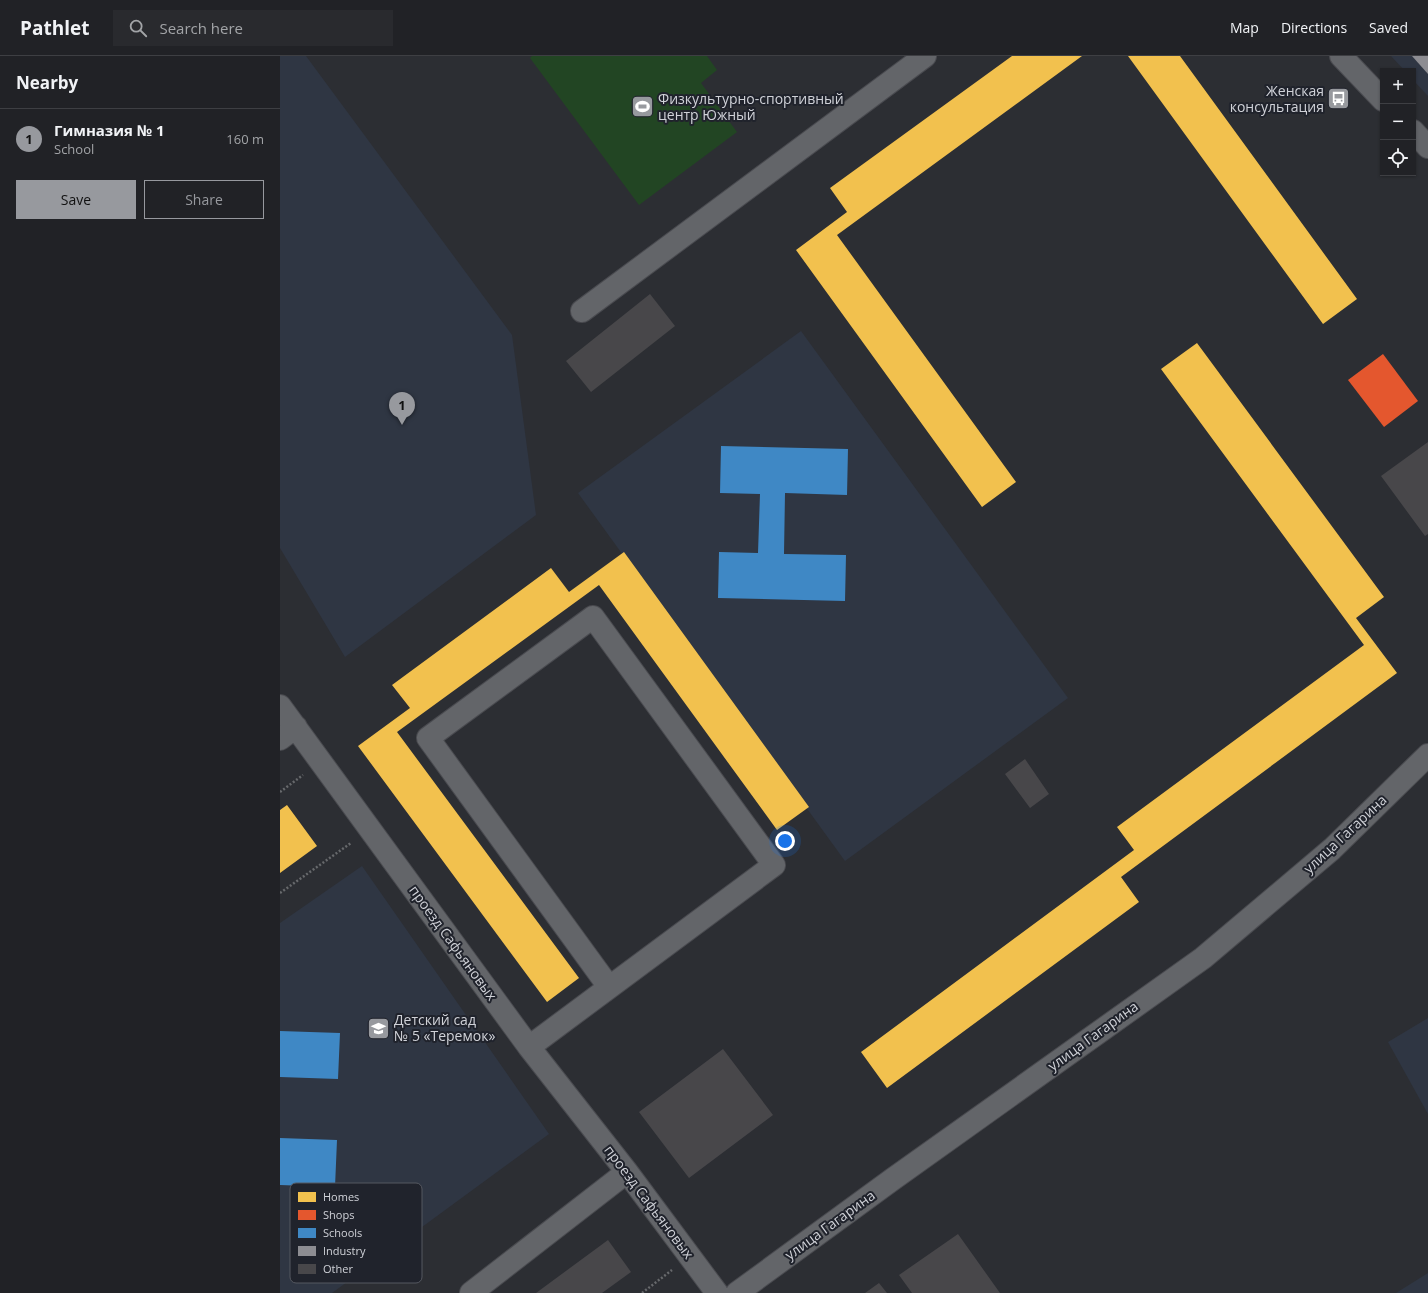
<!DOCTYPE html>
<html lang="en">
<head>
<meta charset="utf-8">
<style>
	:root { --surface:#212226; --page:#292a2e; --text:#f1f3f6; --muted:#a2a4a7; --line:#3e3f43; --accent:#97999e }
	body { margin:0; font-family:"Open Sans",sans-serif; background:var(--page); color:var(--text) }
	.controls { position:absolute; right:12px; top:12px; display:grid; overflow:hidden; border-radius:0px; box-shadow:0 1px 3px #0004 }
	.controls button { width:36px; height:36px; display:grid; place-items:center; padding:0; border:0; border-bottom:1px solid var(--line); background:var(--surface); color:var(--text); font:20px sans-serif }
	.you { position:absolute; left:505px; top:785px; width:14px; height:14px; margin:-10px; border:3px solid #fff; border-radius:50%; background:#1a73e8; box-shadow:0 0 0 6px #1a73e833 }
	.badge { display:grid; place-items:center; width:26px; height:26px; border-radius:50%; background:var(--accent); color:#111; font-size:13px; font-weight:700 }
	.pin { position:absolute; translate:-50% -33px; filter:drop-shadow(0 1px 2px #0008) }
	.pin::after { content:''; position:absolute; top:21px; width:14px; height:12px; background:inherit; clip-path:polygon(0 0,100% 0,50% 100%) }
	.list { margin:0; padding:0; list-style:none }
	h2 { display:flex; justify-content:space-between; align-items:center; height:52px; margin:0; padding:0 16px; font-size:17px }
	h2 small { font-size:13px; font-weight:400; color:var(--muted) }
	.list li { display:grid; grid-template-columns:26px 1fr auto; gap:12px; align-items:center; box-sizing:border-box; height:60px; padding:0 16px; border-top:1px solid var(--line) }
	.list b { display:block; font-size:15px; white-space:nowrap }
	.list p { margin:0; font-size:13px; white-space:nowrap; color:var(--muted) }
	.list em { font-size:13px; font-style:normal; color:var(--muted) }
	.actions { display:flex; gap:8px; padding:12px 16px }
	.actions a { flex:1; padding:9px 0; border:1px solid var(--accent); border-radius:0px; text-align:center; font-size:14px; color:var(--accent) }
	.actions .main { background:var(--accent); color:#111 }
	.icon { flex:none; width:22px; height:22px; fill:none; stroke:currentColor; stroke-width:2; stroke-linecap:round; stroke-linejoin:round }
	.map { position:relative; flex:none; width:1148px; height:1237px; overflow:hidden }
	header { display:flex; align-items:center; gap:24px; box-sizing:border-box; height:56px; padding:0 20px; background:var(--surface); border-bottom:1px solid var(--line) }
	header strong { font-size:19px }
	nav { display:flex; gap:22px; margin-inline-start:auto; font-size:14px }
	.search { width:280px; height:36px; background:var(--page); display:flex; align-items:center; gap:10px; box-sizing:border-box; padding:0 14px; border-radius:0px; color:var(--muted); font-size:15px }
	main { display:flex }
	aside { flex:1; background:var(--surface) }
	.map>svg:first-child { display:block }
	.built { fill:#2f3643 }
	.green { fill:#224523 }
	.homes { fill:#f2c14e }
	.shops { fill:#e4572e }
	.schools { fill:#3f88c5 }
	.industry { fill:#8d8d92 }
	.building { fill:#48474a }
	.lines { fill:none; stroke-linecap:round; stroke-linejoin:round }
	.minor-casing { stroke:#4a4b50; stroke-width:24 }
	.path { stroke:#67696c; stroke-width:2.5; stroke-dasharray:2 2; stroke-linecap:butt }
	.minor { stroke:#636569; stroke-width:22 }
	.labels { text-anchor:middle; stroke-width:4; stroke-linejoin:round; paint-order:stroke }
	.poi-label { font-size:14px; fill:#d0d2d8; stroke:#20232c; text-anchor:start }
	.street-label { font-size:14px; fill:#d0d2d8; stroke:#20232c }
	.key { fill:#20232c; stroke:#555860; stroke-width:1 }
	.key-label { font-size:11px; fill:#d0d2d8 }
</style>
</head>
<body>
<header>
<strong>Pathlet</strong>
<div class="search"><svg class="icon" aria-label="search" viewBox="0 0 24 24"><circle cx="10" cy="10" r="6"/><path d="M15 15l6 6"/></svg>Search here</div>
<nav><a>Map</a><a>Directions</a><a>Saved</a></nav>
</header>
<main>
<aside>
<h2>Nearby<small></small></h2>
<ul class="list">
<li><span class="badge">1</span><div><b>Гимназия № 1</b><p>School</p></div><em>160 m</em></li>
</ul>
<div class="actions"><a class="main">Save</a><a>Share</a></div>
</aside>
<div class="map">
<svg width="1148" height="1237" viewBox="0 0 1148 1237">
	<rect width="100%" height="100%" fill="#2c2e33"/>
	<!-- built -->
	<path class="built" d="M0 0H26L232 279 256 459 65 601 0 492Z
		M1111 0H1148V40L1133 24V15H1125Z
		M521 275 788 642 565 805 298 437Z
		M82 810 269 1078 52 1237H0V867Z
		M1148 962V1058L1108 986Z
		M1148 1217V1237H1116Z"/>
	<!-- green -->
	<path class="green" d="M252 0H427L437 14 421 27 457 76 359 149 250 2Z"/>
	<!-- homes -->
	<path class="homes" d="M732 0H802L557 179 736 426 702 451 516 194 567 156 550 132Z
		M848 0H900L1077 243 1043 268Z
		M917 287 1104 541 1076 562 1117 617 841 821 859 846 607 1032 581 996 854 794 837 771 1084 589 881 313Z
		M344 496 529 751 497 774 319 529 117 676 299 922 267 946 78 690 130 652 112 629 271 512 289 536Z
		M7 749 37 790 0 817V754Z"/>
	<!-- shops -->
	<path class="shops" d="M1103 298 1138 345 1104 371 1068 324Z"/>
	<!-- schools -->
	<path class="schools" d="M441 390 568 393 567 439 505 437 504 498 566 499 565 545 438 542 439 496 478 497 480 438 440 437Z
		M0 975 60 977 58 1023 0 1021Z
		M0 1082 57 1084 55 1131 0 1129Z"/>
	<!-- industry -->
	<path class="industry" d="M1132 0H1148V18Z"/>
	<!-- building -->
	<path class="building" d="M370 238 395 270 311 336 286 305Z
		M1148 386V478L1145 480 1101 420Z
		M745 703 769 738 750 752 725 718Z
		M443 993 493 1059 409 1122 359 1056Z
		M678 1178 720 1237H632L619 1219Z
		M328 1184 351 1216 322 1237H256Z
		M599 1227 607 1237H585Z"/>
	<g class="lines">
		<defs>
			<path id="minor" d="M1061 0 1103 44
				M1133 75 1148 91
				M302 255 645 0
				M0 650 249 991 347 1116 437 1237
				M0 683 16 671
				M249 991 494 809 313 561 148 682 329 931
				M191 1237 347 1116
				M457 1237 613 1123 923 902 1052 793 1148 699"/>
		</defs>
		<!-- minor casing -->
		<use href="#minor" class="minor-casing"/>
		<!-- path -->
		<path class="path" d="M0 736 23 719
			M0 837 71 787
			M362 1237 392 1214"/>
		<!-- minor -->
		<use href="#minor" class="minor"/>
	</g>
	<!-- icons -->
	<defs>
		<symbol id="bus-square" viewBox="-11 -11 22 22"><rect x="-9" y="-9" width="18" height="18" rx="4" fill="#97999e" stroke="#20232c"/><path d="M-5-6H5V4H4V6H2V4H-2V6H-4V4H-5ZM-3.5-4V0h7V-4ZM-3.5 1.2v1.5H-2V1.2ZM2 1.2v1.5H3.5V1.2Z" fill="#fff"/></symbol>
		<symbol id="stadium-square" viewBox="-11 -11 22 22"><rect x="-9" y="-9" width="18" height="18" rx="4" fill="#97999e" stroke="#20232c"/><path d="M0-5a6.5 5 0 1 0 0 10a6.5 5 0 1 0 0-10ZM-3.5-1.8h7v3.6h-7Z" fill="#fff"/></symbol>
		<symbol id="school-square" viewBox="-11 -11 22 22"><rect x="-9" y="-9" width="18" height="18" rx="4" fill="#97999e" stroke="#20232c"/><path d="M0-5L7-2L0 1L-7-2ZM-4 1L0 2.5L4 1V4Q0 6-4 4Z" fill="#fff"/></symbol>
	</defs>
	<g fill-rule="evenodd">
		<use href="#bus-square" x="1046" y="30" width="25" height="25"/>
		<use href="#stadium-square" x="350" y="38" width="25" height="25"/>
		<use href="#school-square" x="86" y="960" width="25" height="25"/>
	</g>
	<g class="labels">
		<!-- poi labels -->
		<g class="poi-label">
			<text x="1044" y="40" text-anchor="end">Женская<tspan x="1044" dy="16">консультация</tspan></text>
			<text x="378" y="48">Физкультурно-спортивный<tspan x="378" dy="16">центр Южный</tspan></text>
			<text x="114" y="969">Детский сад<tspan x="114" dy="16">№ 5 «Теремок»</tspan></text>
		</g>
		<!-- street labels -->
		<g class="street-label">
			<text transform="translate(1065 778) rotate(-43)" y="5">улица Гагарина</text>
			<text transform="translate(173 887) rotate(54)" y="5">проезд Сафьяновых</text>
			<text transform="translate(813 980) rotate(-36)" y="5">улица Гагарина</text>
			<text transform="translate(369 1146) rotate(53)" y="5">проезд Сафьяновых</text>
			<text transform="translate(550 1169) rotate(-36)" y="5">улица Гагарина</text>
		</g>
	</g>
	<!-- legend -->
	<rect x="10" y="1127" width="132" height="100" rx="6" class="key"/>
	<rect x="18" y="1136" width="18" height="10" fill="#f2c14e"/>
	<rect x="18" y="1154" width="18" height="10" fill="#e4572e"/>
	<rect x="18" y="1172" width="18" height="10" fill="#3f88c5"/>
	<rect x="18" y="1190" width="18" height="10" fill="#8d8d92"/>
	<rect x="18" y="1208" width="18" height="10" fill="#48474a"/>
	<g class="key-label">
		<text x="43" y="1145">Homes</text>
		<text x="43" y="1163">Shops</text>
		<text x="43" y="1181">Schools</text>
		<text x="43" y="1199">Industry</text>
		<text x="43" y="1217">Other</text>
	</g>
</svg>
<div class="controls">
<button>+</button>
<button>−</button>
<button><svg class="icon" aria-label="locate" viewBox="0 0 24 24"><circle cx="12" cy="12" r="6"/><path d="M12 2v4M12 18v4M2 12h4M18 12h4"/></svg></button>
</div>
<div class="you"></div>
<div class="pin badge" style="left:122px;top:369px">1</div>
</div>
</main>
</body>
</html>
